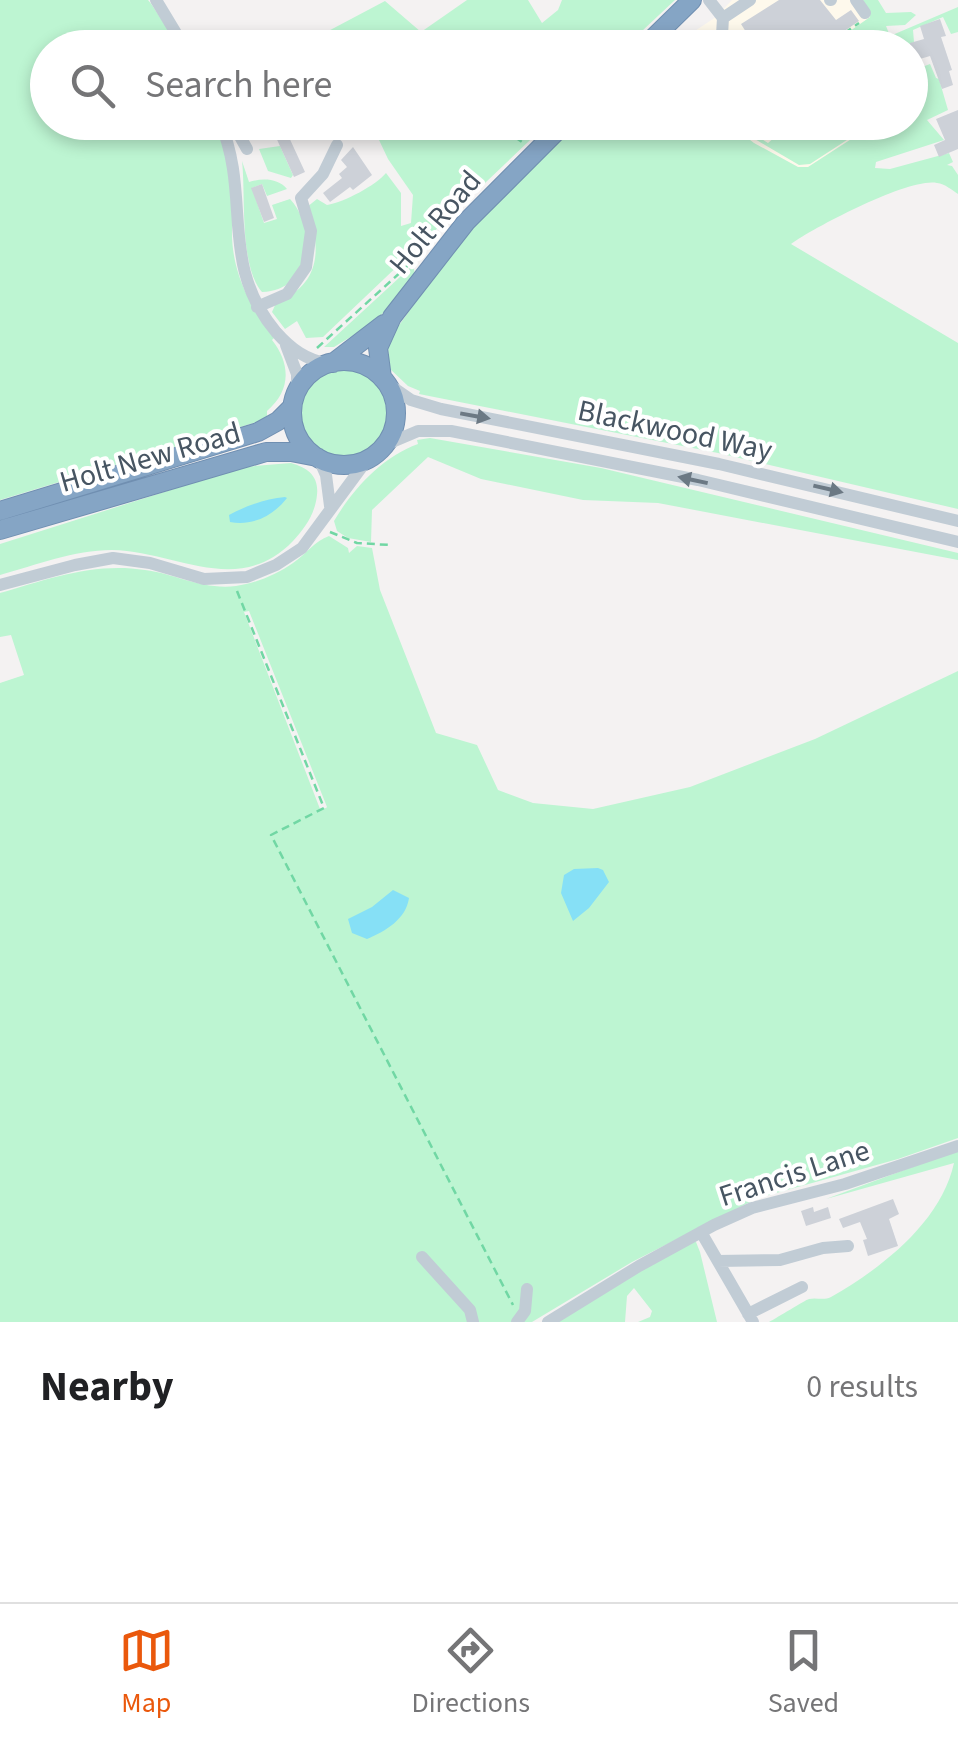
<!DOCTYPE html>
<html lang="en">
<head>
<meta charset="utf-8">
<style>
	:root { --surface:#fff; --page:#f6f6f6; --text:#202124; --muted:#757577; --line:#e0e0e0; --accent:#ea580c }
	body { margin:0; font-family:"Source Sans 3",sans-serif; background:var(--page); color:var(--text) }
	.list { margin:0; padding:0; list-style:none }
	h2 { display:flex; justify-content:space-between; align-items:center; height:130px; margin:0; padding:0 40px; font-size:42px }
	h2 small { font-size:32px; font-weight:400; color:var(--muted) }
	.icon { flex:none; width:55px; height:55px; fill:none; stroke:currentColor; stroke-width:2; stroke-linecap:round; stroke-linejoin:round }
	.map { position:relative; flex:none; width:958px; height:1322px; overflow:hidden }
	.search { position:absolute; background:var(--surface); box-shadow:0 5px 15px #0003; left:30px; right:30px; top:30px; height:110px; display:flex; align-items:center; gap:25px; box-sizing:border-box; padding:0 35px; border-radius:55px; color:var(--muted); font-size:38px }
	.sheet { height:280px; background:var(--surface) }
	nav { display:flex; justify-content:space-around; align-items:center; box-sizing:border-box; height:140px; border-top:2px solid var(--line); background:var(--surface); font-size:28px; color:var(--muted) }
	nav a { display:grid; justify-items:center; gap:5px }
	nav .on { color:var(--accent) }
	.map>svg:first-child { display:block }
	.commercial { fill:#fef9ec }
	.green { fill:#bdf5d2; fill-rule:evenodd }
	.water { fill:#86e0f6 }
	.building { fill:#cdd1d8 }
	.lines { fill:none; stroke-linecap:round; stroke-linejoin:round }
	.highway-casing { stroke:#708fb1; stroke-width:20 }
	.path { stroke:#71d7a4; stroke-width:2.5; stroke-dasharray:8 5; stroke-linecap:butt }
	.minor { stroke:#c1ccd5; stroke-width:12 }
	.highway { stroke:#85a5c5; stroke-width:18 }
	.oneway { fill:#6c7984 }
	.labels { text-anchor:middle; stroke-width:8; stroke-linejoin:round; paint-order:stroke }
	.street-label { font-size:30px; fill:#475562; stroke:#fff }
</style>
</head>
<body>
<div class="map">
<svg width="958" height="1322" viewBox="0 0 958 1322">
	<rect width="100%" height="100%" fill="#f4f2f2"/>
	<!-- commercial -->
	<path class="commercial" d="M732 0H871L889 47 669 48 716 17Z
		M728 123H878L809 167H798L753 143Z"/>
	<!-- green -->
	<path class="green" d="M0 0H148L152 5 179 47 48 48V122L214 123C222 141 232 161 233 182 235 198 232 214 232 230 231 271 250 307 274 338L272 340C291 364 291 391 267 411V416L257 422 0 500Z
		M467 0H528L542 23 558 10 562 0H675L625 47 300 46 385 1 421 32Z
		M863 0H878L886 13 911 12 916 15 905 25 886 26 890 36 958 7V32L951 34 943 17 913 30 914 42 903 47H845L840 38 870 17Z
		M920 61 922 67 930 64 936 78 939 79 948 110 927 120 944 140 876 162 875 168 890 169 949 153 953 162 947 165 952 166 958 175V194C952 190 945 184 937 183 910 177 815 227 791 244L958 343V509L718 453 419 394 420 391 408 386 389 368 388 344 392 335 476 218 580 123H728L754 143 798 167H808L876 123 910 122 911 64Z
		M371 123H548L323 337 306 338 297 321 285 329 272 312 276 303C321 284 322 249 307 207L317 199 327 205C345 202 376 185 386 173L401 193V226L411 223 413 195 388 159Z
		M811 123 821 138 843 125 850 138 810 164 799 165 748 135 750 132 768 143 791 123Z
		M280 146 293 175 291 178 268 171 259 149Z
		M242 161 249 182C262 178 278 178 287 189L267 196 262 184 252 188 264 223 277 219 272 205 290 199C318 229 311 291 262 292 239 266 246 196 242 161Z
		M413 265 415 274 389 307 360 336 357 333 334 347H324Z
		M300 414a44 44 0 1 1 88 0a44 44 0 1 1-88 0Z
		M430 438 601 468 958 553V560L658 503 583 500 481 479 428 457 372 510 371 542 348 538 337 531 334 521C353 489 382 457 418 444L417 440Z
		M291 463C308 468 319 476 317 495 315 514 305 528 293 541 238 598 175 551 112 550 74 550 36 565 0 575V544L243 467Z
		M329 536 348 548 349 553 357 546 372 548 380 590 436 733 477 745 498 790 533 803 593 809 690 787 815 739 958 671V1138L898 1159 758 1198 632 1262 532 1322H0V683L24 675 11 635 0 637V593C48 579 94 562 145 570 176 574 202 590 236 586 256 583 276 575 293 563 306 554 315 541 329 536ZM249 611 327 807 326 808 320 809 244 612Z
		M958 1150V1322H769C777 1318 805 1300 809 1299 817 1297 823 1301 831 1297 882 1268 941 1222 954 1163L826 1199Z
		M692 1242H696L700 1252 717 1322H638L650 1317 652 1311 634 1288 627 1296 625 1322H558L647 1266Z"/>
	<!-- water -->
	<path class="water" d="M285 497 287 498C273 516 253 526 230 522L229 515C246 506 265 499 285 497Z
		M598 868 603 870 609 882 589 908 573 921 561 893 564 875 574 869Z
		M393 890 409 898C406 919 386 931 367 939L352 933 348 919 372 907Z"/>
	<!-- building -->
	<path class="building" d="M779 0H820L836 20 851 10 859 21 820 48H756L741 24Z
		M940 19 946 36 941 37 952 70 949 71 953 85 942 89 930 56 910 62V43L924 39 920 26Z
		M958 110V149L939 157 934 145 945 140 936 119Z
		M269 122H282L305 172 294 177Z
		M353 147 372 175 353 190 350 187 330 202 323 193 342 178 339 174 347 167 341 160Z
		M262 184 274 218 264 222 251 188Z
		M893 1199 899 1214 889 1219 898 1246 868 1256 863 1240 867 1239 860 1222 843 1228 839 1219Z
		M813 1207 814 1212 828 1207 831 1218 806 1226 801 1211Z"/>
	<g class="lines">
		<defs>
			<path id="highway" d="M643 48 692 0
				M292 413a52 52 0 1 1 104 0a52 52 0 1 1-104 0Z
				M333 363 384 324
				M382 378 378 348 392 317 466 222 566 122
				M0 511 258 432 278 421 292 407
				M0 530 266 452H291L317 457"/>
		</defs>
		<!-- highway casing -->
		<use href="#highway" class="highway-casing"/>
		<!-- path -->
		<path class="path" d="M765 48 787 33 791 39 785 43 788 48
			M823 48 859 23
			M494 122 522 142
			M760 122 763 125 761 127
			M777 122 779 127 786 122
			M317 348 425 250
			M330 532 357 543 390 545
			M237 591 324 808 271 835 513 1305"/>
		<!-- minor -->
		<path class="minor" d="M156 0 185 48
			M709 0 723 18 722 35 730 48
			M830 0H831
			M856 0 865 13
			M723 18 750 0
			M220 122C252 197 218 263 276 332 291 349 306 360 329 364
			M232 122 247 149
			M257 307 287 294 306 267 311 231 301 198 323 174 337 145
			M286 345 297 374V392
			M385 382 411 400 441 409 719 464 958 521
			M385 445 418 431H451L698 480 958 542
			M319 459 326 475 330 506
			M0 585 75 565 113 558 150 563 204 579 247 577 276 565 302 548 367 460
			M701 1232 753 1322
			M422 1257 470 1310 473 1322
			M718 1261 780 1260 823 1248 848 1246
			M748 1314 802 1287
			M517 1322 525 1311 527 1289
			M548 1322 639 1266 714 1225 752 1208 845 1184 958 1146"/>
		<!-- highway -->
		<use href="#highway" class="highway"/>
	</g>
	<!-- one-way arrows -->
	<defs><path id="oneway-solid" d="M-6-.8H1V-3.2L6.5 0L1 3.2V.8H-6Z" transform="scale(2.5)"/></defs>
	<g class="oneway">
		<use href="#oneway-solid" transform="translate(475 416) rotate(10)"/>
		<use href="#oneway-solid" transform="translate(693 480) rotate(-168)"/>
		<use href="#oneway-solid" transform="translate(828 489) rotate(13)"/>
	</g>
	<g class="labels">
		<!-- street labels -->
		<g class="street-label">
			<text transform="translate(435 222) rotate(-50)" y="10">Holt Road</text>
			<text transform="translate(675 430) rotate(12)" y="10">Blackwood Way</text>
			<text transform="translate(150 457) rotate(-16)" y="10">Holt New Road</text>
			<text transform="translate(794 1173) rotate(-18)" y="10">Francis Lane</text>
		</g>
	</g>
</svg>
<div class="search"><svg class="icon" aria-label="search" viewBox="0 0 24 24"><circle cx="10" cy="10" r="6"/><path d="M15 15l6 6"/></svg>Search here</div>
</div>
<section class="sheet">
<h2>Nearby<small>0 results</small></h2>
<ul class="list">
</ul>
</section>
<nav>
<a class="on"><svg class="icon" aria-label="map" viewBox="0 0 24 24"><path d="M3 6l6-2 6 2 6-2v14l-6 2-6-2-6 2zM9 4v14M15 6v14"/></svg>Map</a>
<a><svg class="icon" aria-label="directions" viewBox="0 0 24 24"><path d="M12 3l9 9-9 9-9-9zM9 14v-3h6M13 9l2 2-2 2"/></svg>Directions</a>
<a><svg class="icon" aria-label="saved" viewBox="0 0 24 24"><path d="M7 4h10v16l-5-4-5 4z"/></svg>Saved</a>
</nav>
</body>
</html>
